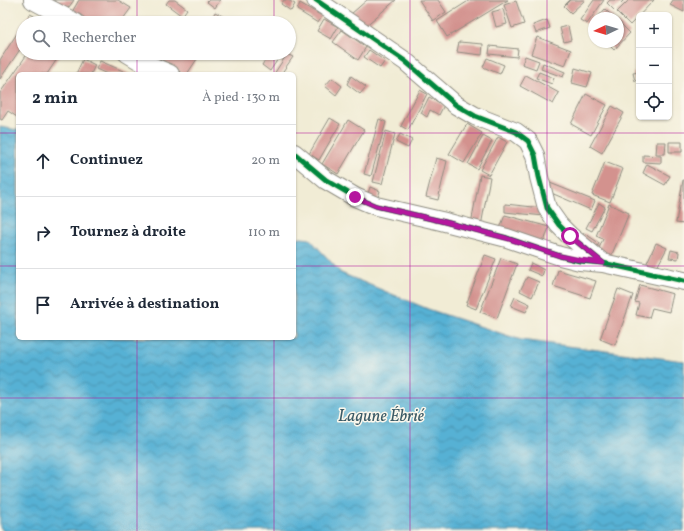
<!DOCTYPE html>
<html lang="fr">
<head>
<meta charset="utf-8">
<style>
	:root { --surface:#fff; --page:#f6f6f7; --text:#1f2937; --muted:#747a83; --line:#e0e1e3 }
	body { margin:0; font-family:Vollkorn,serif; background:var(--page); color:var(--text) }
	.controls { position:absolute; right:12px; top:12px; display:grid; overflow:hidden; border-radius:6px; box-shadow:0 1px 3px #0004 }
	.controls button { width:36px; height:36px; display:grid; place-items:center; padding:0; border:0; border-bottom:1px solid var(--line); background:var(--surface); color:var(--text); font:20px sans-serif }
	.compass { position:absolute; left:588px; top:12px; width:36px; height:36px; border-radius:50%; background:var(--surface); box-shadow:0 1px 3px #0004; rotate:266deg }
	.stop { position:absolute; width:12px; height:12px; margin:-9px; border:3px solid #b5179e; border-radius:50%; background:#fff }
	.stop.end { background:#b5179e; border-color:#fff; box-shadow:0 1px 4px #0008 }
	.list { margin:0; padding:0; list-style:none }
	h2 { display:flex; justify-content:space-between; align-items:center; height:52px; margin:0; padding:0 16px; font-size:17px }
	h2 small { font-size:13px; font-weight:400; color:var(--muted) }
	.list li { display:grid; grid-template-columns:26px 1fr auto; gap:12px; align-items:center; box-sizing:border-box; height:72px; padding:0 16px; border-top:1px solid var(--line) }
	.list b { display:block; font-size:15px; white-space:nowrap }
	.list em { font-size:13px; font-style:normal; color:var(--muted) }
	.icon { flex:none; width:22px; height:22px; fill:none; stroke:currentColor; stroke-width:2; stroke-linecap:round; stroke-linejoin:round }
	.map { position:relative; flex:none; width:684px; height:531px; overflow:hidden }
	.search { position:absolute; background:var(--surface); box-shadow:0 1px 3px #0004; left:16px; top:16px; width:280px; height:44px; display:flex; align-items:center; gap:10px; box-sizing:border-box; padding:0 14px; border-radius:22px; color:var(--muted); font-size:15px }
	.panel { position:absolute; background:var(--surface); box-shadow:0 1px 3px #0004; left:16px; top:72px; width:280px; height:268px; border-radius:6px }
	.map>svg:first-child { display:block }
	.water { fill:url(#water-waves); stroke:#406e80 }
	.building { fill:#d3928e }
	.lines { fill:none; stroke-linecap:round; stroke-linejoin:round }
	.street-casing { stroke:#8e8c80; stroke-width:20 }
	.street { stroke:#fff; stroke-width:18 }
	.cycleway-casing { stroke:#fbf7ec; stroke-width:8 }
	.cycleway { stroke:#00873e; stroke-width:5 }
	.route { stroke:#b5179e; stroke-width:5 }
	.grid { fill:none; stroke:#b5179e; stroke-width:1; stroke-opacity:0.55 }
	.labels { text-anchor:middle; stroke-width:3; stroke-linejoin:round; paint-order:stroke }
	.water-label { font-size:17px; font-style:italic; fill:#3a5a66; stroke:#fbf7ec }
</style>
</head>
<body>
<div class="map">
<svg width="684" height="531" viewBox="0 0 684 531">
	<defs>
		<pattern id="water-waves" width="16" height="10" patternUnits="userSpaceOnUse"><rect width="16" height="10" fill="#56b1d4"/><path d="M0 5q4-4 8 0t8 0" fill="none" stroke="#4790ac"/></pattern>
	</defs>
	<rect width="100%" height="100%" fill="#fbf7ec"/>
	<filter id="ink" filterUnits="userSpaceOnUse"><feTurbulence type="fractalNoise" baseFrequency=".025" numOctaves="2"/><feDisplacementMap in="SourceGraphic" scale="8" xChannelSelector="R" yChannelSelector="G"/><feConvolveMatrix kernelMatrix="1 2 1 2 8 2 1 2 1" color-interpolation-filters="sRGB"/></filter>
	<filter id="wash" filterUnits="userSpaceOnUse"><feTurbulence type="fractalNoise" baseFrequency=".012" numOctaves="4" result="noise"/><feDisplacementMap in="SourceGraphic" scale="16" xChannelSelector="R" yChannelSelector="G"/><feGaussianBlur stdDeviation="0.9" result="paint"/><feColorMatrix in="noise" values="0 0 0 0 0 0 0 0 0 0 0 0 0 0 0 0 0 1.4 0 .05"/><feComposite in="paint" operator="in"/></filter>
	<g filter="url(#wash)">
		<rect width="100%" height="100%" fill="#f1ecd5"/>
		<!-- water -->
		<path class="water" d="M0 127 18 130V338H294V237L310 239 341 273 428 309 521 340 684 361V531H3L0 527Z"/>
		<g id="blocks">
			<!-- building -->
			<path class="building" d="M55 0H74L66 11 54 1Z
				M79 0H118L131 8 120 23H91L72 12Z
				M169 0H175L187 9 182 16 166 4Z
				M209 0H220L215 8 207 2Z
				M284 0H288L295 4 291 11 281 4Z
				M367 0H396L363 28 351 14Z
				M419 0H438L446 12 433 21Z
				M470 0H508L447 37 437 21Z
				M570 0H585L571 13 564 6Z
				M594 0H604L587 24 580 20Z
				M610 0H624L614 10 607 3Z
				M629 0H654L630 25 617 12Z
				M673 0H684V12L670 5Z
				M516 1 524 24 512 28 504 5Z
				M300 3 322 16 318 23 297 10Z
				M503 9 507 24 496 27 492 12Z
				M605 9 614 18H597Z
				M215 12 235 23 210 22Z
				M30 14 45 21 46 22 45 23H24Z
				M324 19 338 27 331 39 317 31Z
				M547 20 550 28 536 33 533 25Z
				M618 21 630 33 614 50 606 42H618Z
				M23 24V45L0 79V60Z
				M568 26 571 40 564 42 560 28Z
				M342 30 366 47 358 60 333 42Z
				M537 37 571 50 565 66 531 54Z
				M459 42 483 44 482 55 457 52Z
				M490 46 518 49 517 57 489 54Z
				M369 50 385 61 380 68 364 57Z
				M28 53H61L47 74H18V115L17 117 8 111 2 120 0 119V93Z
				M157 53H201L187 74H183L155 55Z
				M232 53H243L238 58Z
				M270 53H282L270 71 262 65Z
				M287 54 293 57 281 74H274Z
				M525 56 539 61 536 69 522 64Z
				M487 58 504 65 500 74 483 67Z
				M83 59 95 65 91 74H76Z
				M100 61 130 74H107L96 69Z
				M543 63 565 72 563 77 541 69Z
				M575 68 592 73 587 87 572 83Z
				M539 72 554 78 552 84 536 78Z
				M639 72V80L635 81 633 73Z
				M526 75 559 93 553 104 520 86Z
				M351 76 366 87 360 94 347 84Z
				M332 78 342 86 336 95 325 86Z
				M420 90 427 94 408 130 401 126Z
				M586 94 607 105 591 135 571 124Z
				M429 97 444 105 439 115 430 110 427 117 421 113Z
				M612 106 624 113 602 153 590 146Z
				M330 118 340 124 319 160 309 154Z
				M379 119 386 122 371 176 364 174Z
				M348 120 364 130 338 174 322 164Z
				M467 124 482 133 464 163 449 154Z
				M386 131 395 134 382 184 373 182Z
				M400 134 412 140 408 148 396 142Z
				M483 136 492 141 477 169 468 164Z
				M498 137 507 142 489 175 480 170Z
				M657 142H666L665 154H656Z
				M669 142H682V152H669Z
				M643 155 661 156V163L643 162Z
				M436 158 447 161 438 200 426 197Z
				M605 162 623 169 610 202 592 195Z
				M647 164 670 176 665 185 643 173Z
				M480 175 490 177 481 226 471 224Z
				M683 180H684V224L676 223Z
				M545 181 595 201 591 210 542 189Z
				M370 187 380 191 377 201 367 197Z
				M599 203 605 207 592 231 586 228Z
				M505 204 543 208 544 216 505 212Z
				M609 204 629 213 610 259 597 253 603 239 596 236Z
				M505 215 549 227 543 245 499 231Z
				M584 233 599 243 595 251 580 241Z
				M656 243 667 248 654 273 645 267Z
				M671 250 679 252 678 259 669 258Z
				M485 255 496 259 476 309 466 305Z
				M501 258 517 264 497 318 480 312Z
				M531 263 544 270 542 276 528 270Z
				M558 270 596 281 590 298 553 286Z
				M527 277 539 282 532 297 520 291Z
				M640 285 673 294 669 312 652 308 649 318 636 315 639 303 635 302Z
				M618 289 633 295 615 345 600 339Z
				M515 297 530 304 526 312 511 306Z"/>
		</g>
	</g>
	<g filter="url(#ink)">
		<use href="#blocks" fill-opacity="0" stroke="#8e8c80" stroke-width="1"/>
		<g class="lines">
			<defs>
				<path id="street" d="M33 0 76 23
					M316 0 405 61 456 105 475 116 516 132 528 141 535 155 539 177 547 208 559 225 570 236 603 263
					M127 53 142 62 170 74
					M294 153 326 180 355 197 376 206 441 221 507 238 560 256 580 261 603 263 684 281"/>
			</defs>
			<!-- street casing -->
			<use href="#street" class="street-casing"/>
			<!-- street -->
			<use href="#street" class="street"/>
			<defs>
				<path id="cycleway" d="M316 0 405 61 456 105 475 116 516 132 528 141 535 155 539 177 547 208 559 225 570 236 603 263
					M294 153 326 180 355 197 376 206 441 221 507 238 560 256 580 261 603 263 684 281"/>
			</defs>
			<!-- cycleway casing -->
			<use href="#cycleway" class="cycleway-casing"/>
			<!-- cycleway -->
			<use href="#cycleway" class="cycleway"/>
		</g>
	</g>
	<g class="lines" filter="url(#ink)">
		<!-- route -->
		<path class="route" d="M355 197 376 206 441 221 506 238 560 256 580 260 603 263 570 236"/>
	</g>
	<!-- grid -->
	<path class="grid" d="M137 0V23M274 0V23M410 0V531M547 0V531M137 53V74M274 53V74M0 133H18M294 133H684M0 266H18M294 266H684M137 338V531M274 338V531M0 398H684"/>
	<g class="labels">
		<!-- water labels -->
		<g class="water-label">
			<text x="381" y="421">Lagune Ébrié</text>
		</g>
	</g>
</svg>
<div class="controls">
<button>+</button>
<button>−</button>
<button><svg class="icon" aria-label="locate" viewBox="0 0 24 24"><circle cx="12" cy="12" r="6"/><path d="M12 2v4M12 18v4M2 12h4M18 12h4"/></svg></button>
</div>
<svg class="compass" viewBox="-18 -18 36 36"><path d="M0-13l5 13h-10z" fill="#e53935"/><path d="M0 13l5-13h-10z" fill="#747a83"/></svg>
<div class="stop" style="left:570px;top:236px"></div>
<div class="stop end" style="left:355px;top:197px"></div>
<div class="search"><svg class="icon" aria-label="search" viewBox="0 0 24 24"><circle cx="10" cy="10" r="6"/><path d="M15 15l6 6"/></svg>Rechercher</div>
<section class="panel">
<h2>2 min<small>À pied · 130 m</small></h2>
<ul class="list">
<li><svg class="icon" aria-label="ahead" viewBox="0 0 24 24"><path d="M12 20V5M6 11l6-6 6 6"/></svg><div><b>Continuez</b></div><em>20 m</em></li>
<li><svg class="icon" aria-label="right" viewBox="0 0 24 24"><path d="M7 20v-9h11M14 6l5 5-5 5"/></svg><div><b>Tournez à droite</b></div><em>110 m</em></li>
<li><svg class="icon" aria-label="arrive" viewBox="0 0 24 24"><path d="M6 21V4h12l-3 4 3 4H6"/></svg><div><b>Arrivée à destination</b></div></li>
</ul>
</section>
</div>
</body>
</html>
